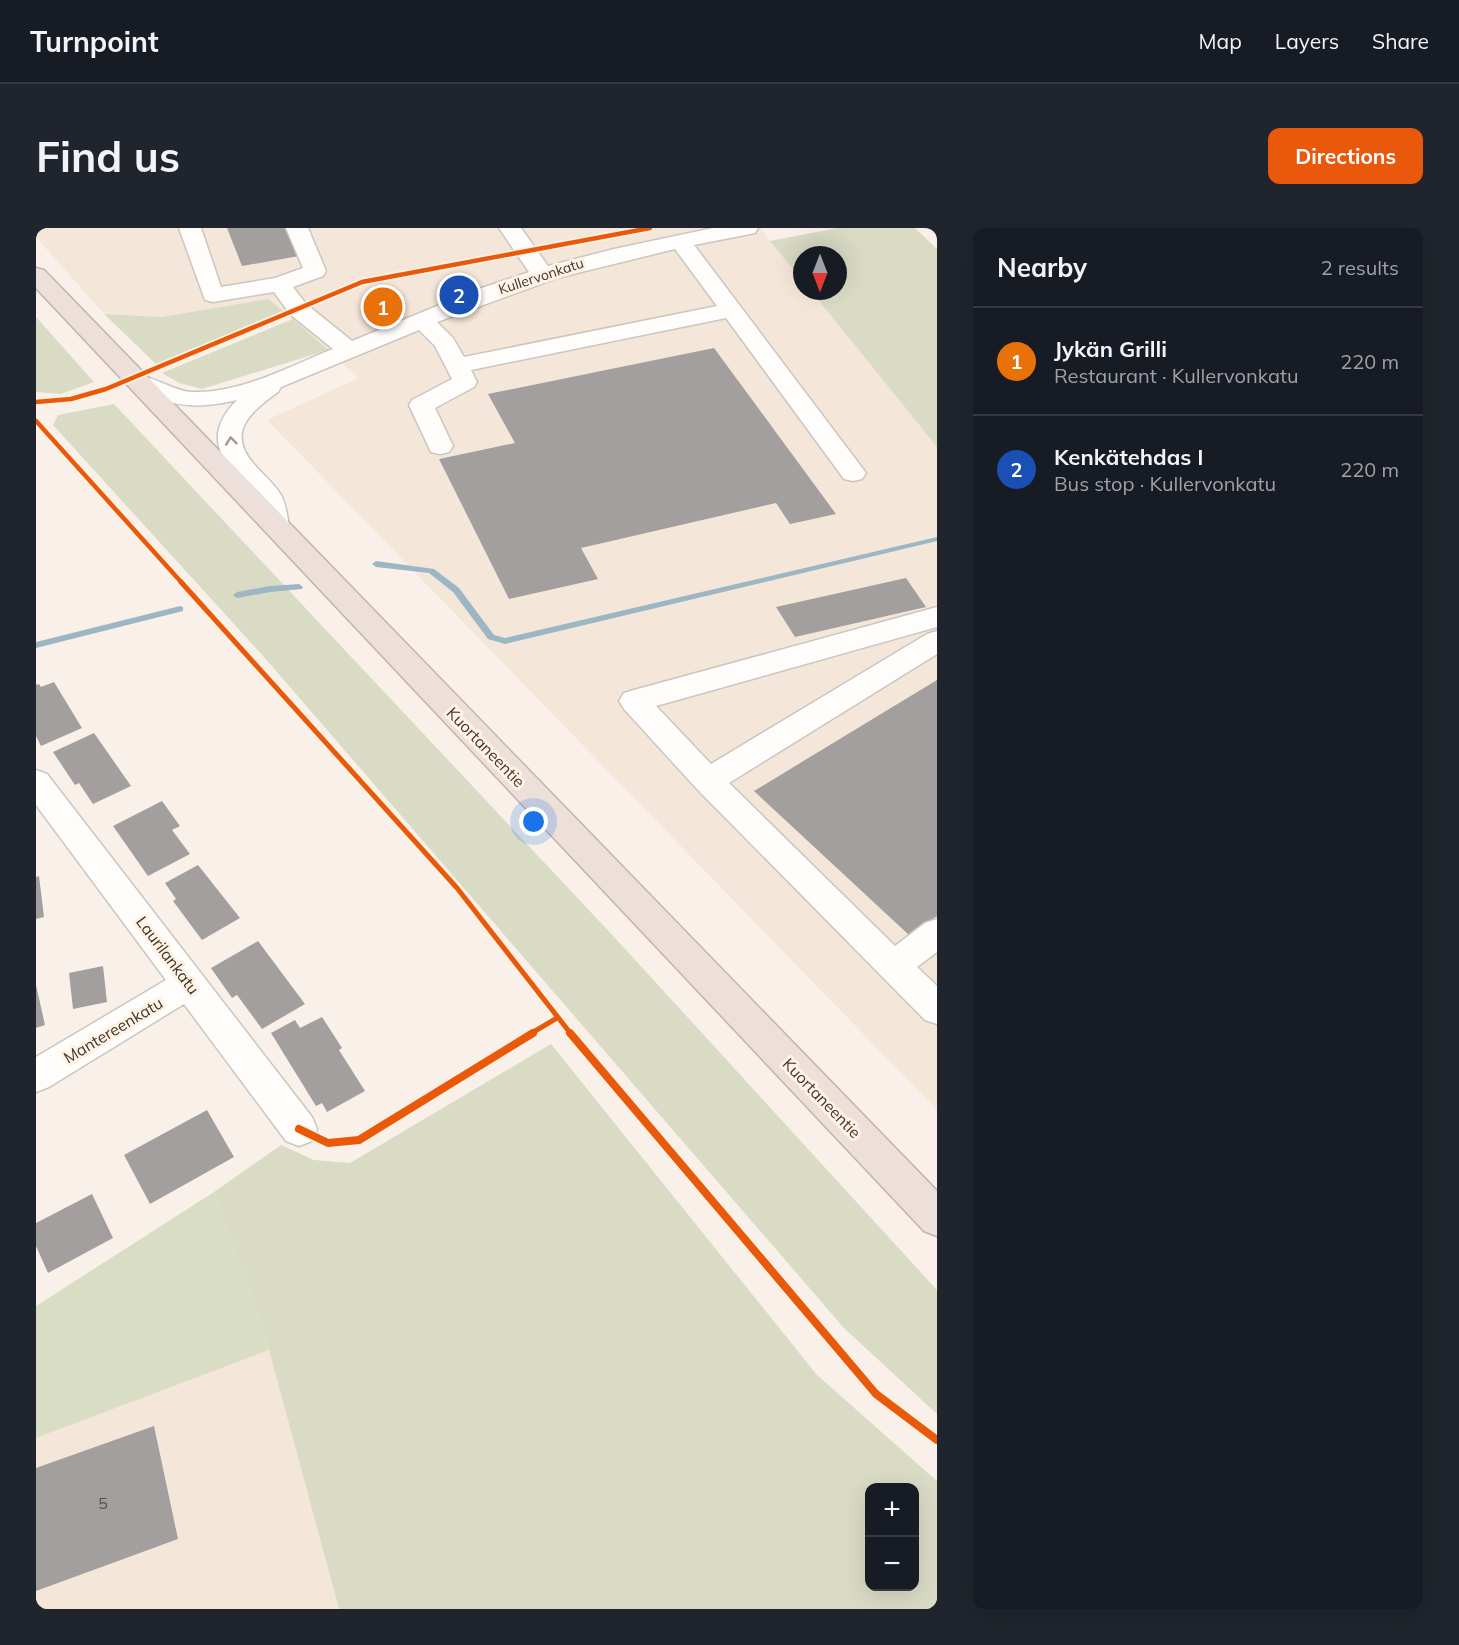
<!DOCTYPE html>
<html lang="en">
<head>
<meta charset="utf-8">
<style>
	:root { --surface:#171b24; --page:#20242c; --text:#f1f3f6; --muted:#9ea1a6; --line:#363941; --accent:#ea580c }
	body { margin:0; font-family:Mulish,sans-serif; background:var(--page); color:var(--text) }
	.controls { position:absolute; right:18px; bottom:18px; display:grid; overflow:hidden; border-radius:12px; box-shadow:0 6px 24px #0002 }
	.controls button { width:54px; height:54px; display:grid; place-items:center; padding:0; border:0; border-bottom:2px solid var(--line); background:var(--surface); color:var(--text); font:30px sans-serif }
	.compass { position:absolute; left:757px; top:18px; width:54px; height:54px; border-radius:50%; background:var(--surface); box-shadow:0 6px 24px #0002; rotate:180deg }
	.you { position:absolute; left:498px; top:594px; width:21px; height:21px; margin:-15px; border:4px solid #fff; border-radius:50%; background:#1a73e8; box-shadow:0 0 0 9px #1a73e833 }
	.badge { display:grid; place-items:center; width:39px; height:39px; border-radius:50%; background:var(--accent); color:#fff; font-size:20px; font-weight:700 }
	.pin { position:absolute; translate:-50% -50%; border:3px solid #fff; box-shadow:0 2px 6px #0006 }
	.list { margin:0; padding:0; list-style:none }
	h2 { display:flex; justify-content:space-between; align-items:center; height:78px; margin:0; padding:0 24px; font-size:26px }
	h2 small { font-size:20px; font-weight:400; color:var(--muted) }
	.list li { display:grid; grid-template-columns:39px 1fr auto; gap:18px; align-items:center; box-sizing:border-box; height:108px; padding:0 24px; border-top:2px solid var(--line) }
	.list b { display:block; font-size:22px; white-space:nowrap }
	.list p { margin:0; font-size:20px; white-space:nowrap; color:var(--muted) }
	.list em { font-size:20px; font-style:normal; color:var(--muted) }
	.map { position:relative; flex:none; width:901px; height:1381px; overflow:hidden; border-radius:12px }
	header { display:flex; align-items:center; gap:36px; box-sizing:border-box; height:84px; padding:0 30px; background:var(--surface); border-bottom:2px solid var(--line) }
	header strong { font-size:28px }
	nav { display:flex; gap:33px; margin-inline-start:auto; font-size:21px }
	.intro { display:flex; align-items:center; justify-content:space-between; box-sizing:border-box; height:144px; padding:0 36px }
	h1 { margin:0; font-size:42px }
	.button { padding:15px 27px; border-radius:12px; background:var(--accent); color:#fff; font-size:21px; font-weight:700 }
	main { display:flex; gap:36px; padding:0 36px }
	aside { flex:1; background:var(--surface); border-radius:12px; box-shadow:0 6px 24px #0002 }
	.map>svg:first-child { display:block }
	.built { fill:#f4e6d8 }
	.green { fill:#d9dbc5; fill-rule:evenodd }
	.forest { fill:#d9ddc3 }
	.lines { fill:none; stroke-linecap:round; stroke-linejoin:round }
	.stream { fill:#9cb6c4; fill-rule:evenodd }
	.building { fill:#a39f9e }
	.minor-casing { stroke:#cbc6bf; stroke-width:3 }
	.highway-casing { stroke:#c4b3ab; stroke-width:3 }
	.minor { fill:#fefdfc; fill-rule:evenodd }
	.highway { fill:#eddfda; fill-rule:evenodd }
	.cycleway-far2-casing { stroke:#fff2e3; stroke-width:8 }
	.cycleway-far1-casing { stroke:#fff2e3; stroke-width:9 }
	.cycleway-casing { stroke:#fff2e3; stroke-width:11 }
	.cycleway-far2 { stroke:#e8590c; stroke-width:4.5 }
	.cycleway-far1 { stroke:#e8590c; stroke-width:5 }
	.cycleway { stroke:#e8590c; stroke-width:8 }
	.oneway { stroke:#9d9a96 }
	.labels { text-anchor:middle; stroke-width:6; stroke-linejoin:round; paint-order:stroke }
	.far-street-label { font-size:14px; fill:#3c3731; stroke:#fff2e3 }
	.street-label { font-size:16px; fill:#3c3731; stroke:#fff2e3 }
	.near-number-label { font-size:16px; fill:#56514c }
</style>
</head>
<body>
<header>
<strong>Turnpoint</strong>
<nav><a>Map</a><a>Layers</a><a>Share</a></nav>
</header>
<div class="intro"><h1>Find us</h1><a class="button">Directions</a></div>
<main>
<div class="map">
<svg width="901" height="1381" viewBox="0 0 901 1381">
	<rect width="100%" height="100%" fill="#f9f1e9"/>
	<!-- built -->
	<path class="built" d="M0 0H724L766 52V63H775L901 219V882L231 192 323 150 232 71 125 89 68 86 0 9Z
		M233 1122 303 1381H0V1210Z"/>
	<!-- green -->
	<path class="green" d="M801 0H879L901 21V219L775 63H802V27H766V52L734 13Z
		M232 71 247 83 120 136 68 86 125 89Z
		M0 89 58 154 25 166 0 164Z
		M257 91 292 122 166 161 143 155 126 145Z
		M78 176 580 711 901 1062V1186L808 1100 228 429 17 197 22 187Z
		M515 816 781 1147 901 1253V1381H303L233 1122 178 964 245 917 278 932 314 935ZM834 1260H878V1358H834Z"/>
	<!-- forest -->
	<path class="forest" d="M178 964 233 1122 0 1210V1078Z"/>
	<g class="lines">
		<!-- stream -->
		<path class="stream" d="M901 309V313L469 416 452 411 417 364 393 345 340 339 336 336 340 333 398 341 423 360 458 407 469 410Z
			M263 356 267 359 266 361 234 364 201 370 197 367 201 364 234 358Z
			M144 378 147 379V383L0 420V414Z"/>
	</g>
	<!-- building -->
	<path class="building" d="M191 0H252L263 28 206 38Z
		M355 69 362 76 358 77 362 81 341 89 330 78Z
		M678 120 800 286 754 296 740 275 545 320 562 351 473 371 403 231 479 215 452 166Z
		M870 350 890 379 759 409 740 379Z
		M901 452V688L873 707 718 563Z
		M18 454 46 500 5 518 0 508V457L3 456 5 459Z
		M58 505 95 558 57 576 43 555 39 557 17 524Z
		M126 573 144 598 136 602 154 626 112 648 77 598Z
		M162 637 204 690 166 712 137 673 140 671 129 655Z
		M3 648 8 689 0 691V649Z
		M222 713 269 776 226 801 201 767 196 770 175 740Z
		M67 738 71 774 37 781 33 745Z
		M0 757 9 797 0 800Z
		M286 789 306 820 303 822 329 863 291 884 286 875 280 878 235 805 259 792 264 800Z
		M171 882 198 929 114 976 88 927Z
		M56 966 77 1010 12 1045 0 1018V995Z
		M118 1198 142 1311 0 1363V1240Z"/>
	<g class="lines">
		<defs>
			<path id="minor" d="M143 0H165L185 59 239 50 267 40 250 0H272L290 43 287 48 257 59 270 76 316 113 440 62 493 44 463 0H485L512 38 578 21 677 0H722L719 5 658 17 830 245 826 251 817 253 808 251 690 90 435 142 441 154 438 159 399 180 417 218 413 224 404 226 395 224 373 177 376 172 416 151 399 118 383 102 245 159 242 164C216 183 190 203 217 235 226 246 237 254 245 267 250 276 251 287 253 298L249 304 240 307 231 304C224 293 227 280 220 269 215 261 207 255 201 249 176 221 175 198 201 172 168 180 141 180 110 166 103 163 96 161 91 154L94 149C115 144 135 163 156 164 204 166 254 138 297 121L254 86 238 64 177 74 169 72ZM639 21 681 78 428 129 417 110 401 94 521 50Z
				M901 379V399L620 478 675 536 891 406 901 403V426L693 555 859 718 889 695 901 691V724L881 739 901 758V796L889 792 661 561 588 481 583 473 588 465 598 462Z
				M0 542 11 546 276 889 281 901 276 913 263 918 250 913 148 776 13 859 0 864V829L130 752 0 577Z"/>
			<path id="highway" d="M0 40 8 42 901 963V1008L888 1003 0 60Z"/>
		</defs>
		<!-- minor casing -->
		<use href="#minor" class="minor-casing"/>
		<!-- highway casing -->
		<use href="#highway" class="highway-casing"/>
		<!-- minor -->
		<use href="#minor" class="minor"/>
		<!-- highway -->
		<use href="#highway" class="highway"/>
		<defs>
			<path id="cycleway-far2" d="M0 174 35 171 70 161 326 54 614 0
				M0 193 146 355"/>
			<path id="cycleway-far1" d="M145 354 421 660 535 806
				M494 806 521 790"/>
			<path id="cycleway" d="M534 805 840 1166 901 1212
				M263 901 292 915 323 912 497 805"/>
		</defs>
		<!-- cycleway-far2 casing -->
		<use href="#cycleway-far2" class="cycleway-far2-casing"/>
		<!-- cycleway-far1 casing -->
		<use href="#cycleway-far1" class="cycleway-far1-casing"/>
		<!-- cycleway casing -->
		<use href="#cycleway" class="cycleway-casing"/>
		<!-- cycleway-far2 -->
		<use href="#cycleway-far2" class="cycleway-far2"/>
		<!-- cycleway-far1 -->
		<use href="#cycleway-far1" class="cycleway-far1"/>
		<!-- cycleway -->
		<use href="#cycleway" class="cycleway"/>
	</g>
	<!-- one-way arrows -->
	<defs><path id="oneway-chevron" d="M-2-3.5L2.5 0L-2 3.5" fill="none" stroke-width="1.6" stroke-linecap="round" stroke-linejoin="round" transform="scale(1.5)"/></defs>
	<use class="oneway" href="#oneway-chevron" transform="translate(195 213) rotate(-96)"/>
	<g class="labels">
		<!-- far-street labels -->
		<g class="far-street-label">
			<text transform="translate(505 48) rotate(-18)" y="5">Kullervonkatu</text>
		</g>
		<!-- street labels -->
		<g class="street-label">
			<text transform="translate(450 519) rotate(46)" y="6">Kuortaneentie</text>
			<text transform="translate(132 727) rotate(53)" y="6">Laurilankatu</text>
			<text transform="translate(77 802) rotate(-31)" y="6">Mantereenkatu</text>
			<text transform="translate(786 870) rotate(46)" y="6">Kuortaneentie</text>
		</g>
		<!-- near-number labels -->
		<g class="near-number-label">
			<text x="67" y="1281">5</text>
		</g>
	</g>
</svg>
<div class="controls">
<button>+</button>
<button>−</button>
</div>
<svg class="compass" viewBox="-18 -18 36 36"><path d="M0-13l5 13h-10z" fill="#e53935"/><path d="M0 13l5-13h-10z" fill="#9ea1a6"/></svg>
<div class="you"></div>
<div class="pin badge" style="left:347px;top:79px;background:#e8710a">1</div>
<div class="pin badge" style="left:423px;top:67px;background:#1a4fb4">2</div>
</div>
<aside>
<h2>Nearby<small>2 results</small></h2>
<ul class="list">
<li><span class="badge" style="background:#e8710a">1</span><div><b>Jykän Grilli</b><p>Restaurant · Kullervonkatu</p></div><em>220 m</em></li>
<li><span class="badge" style="background:#1a4fb4">2</span><div><b>Kenkätehdas I</b><p>Bus stop · Kullervonkatu</p></div><em>220 m</em></li>
</ul>
</aside>
</main>
</body>
</html>
